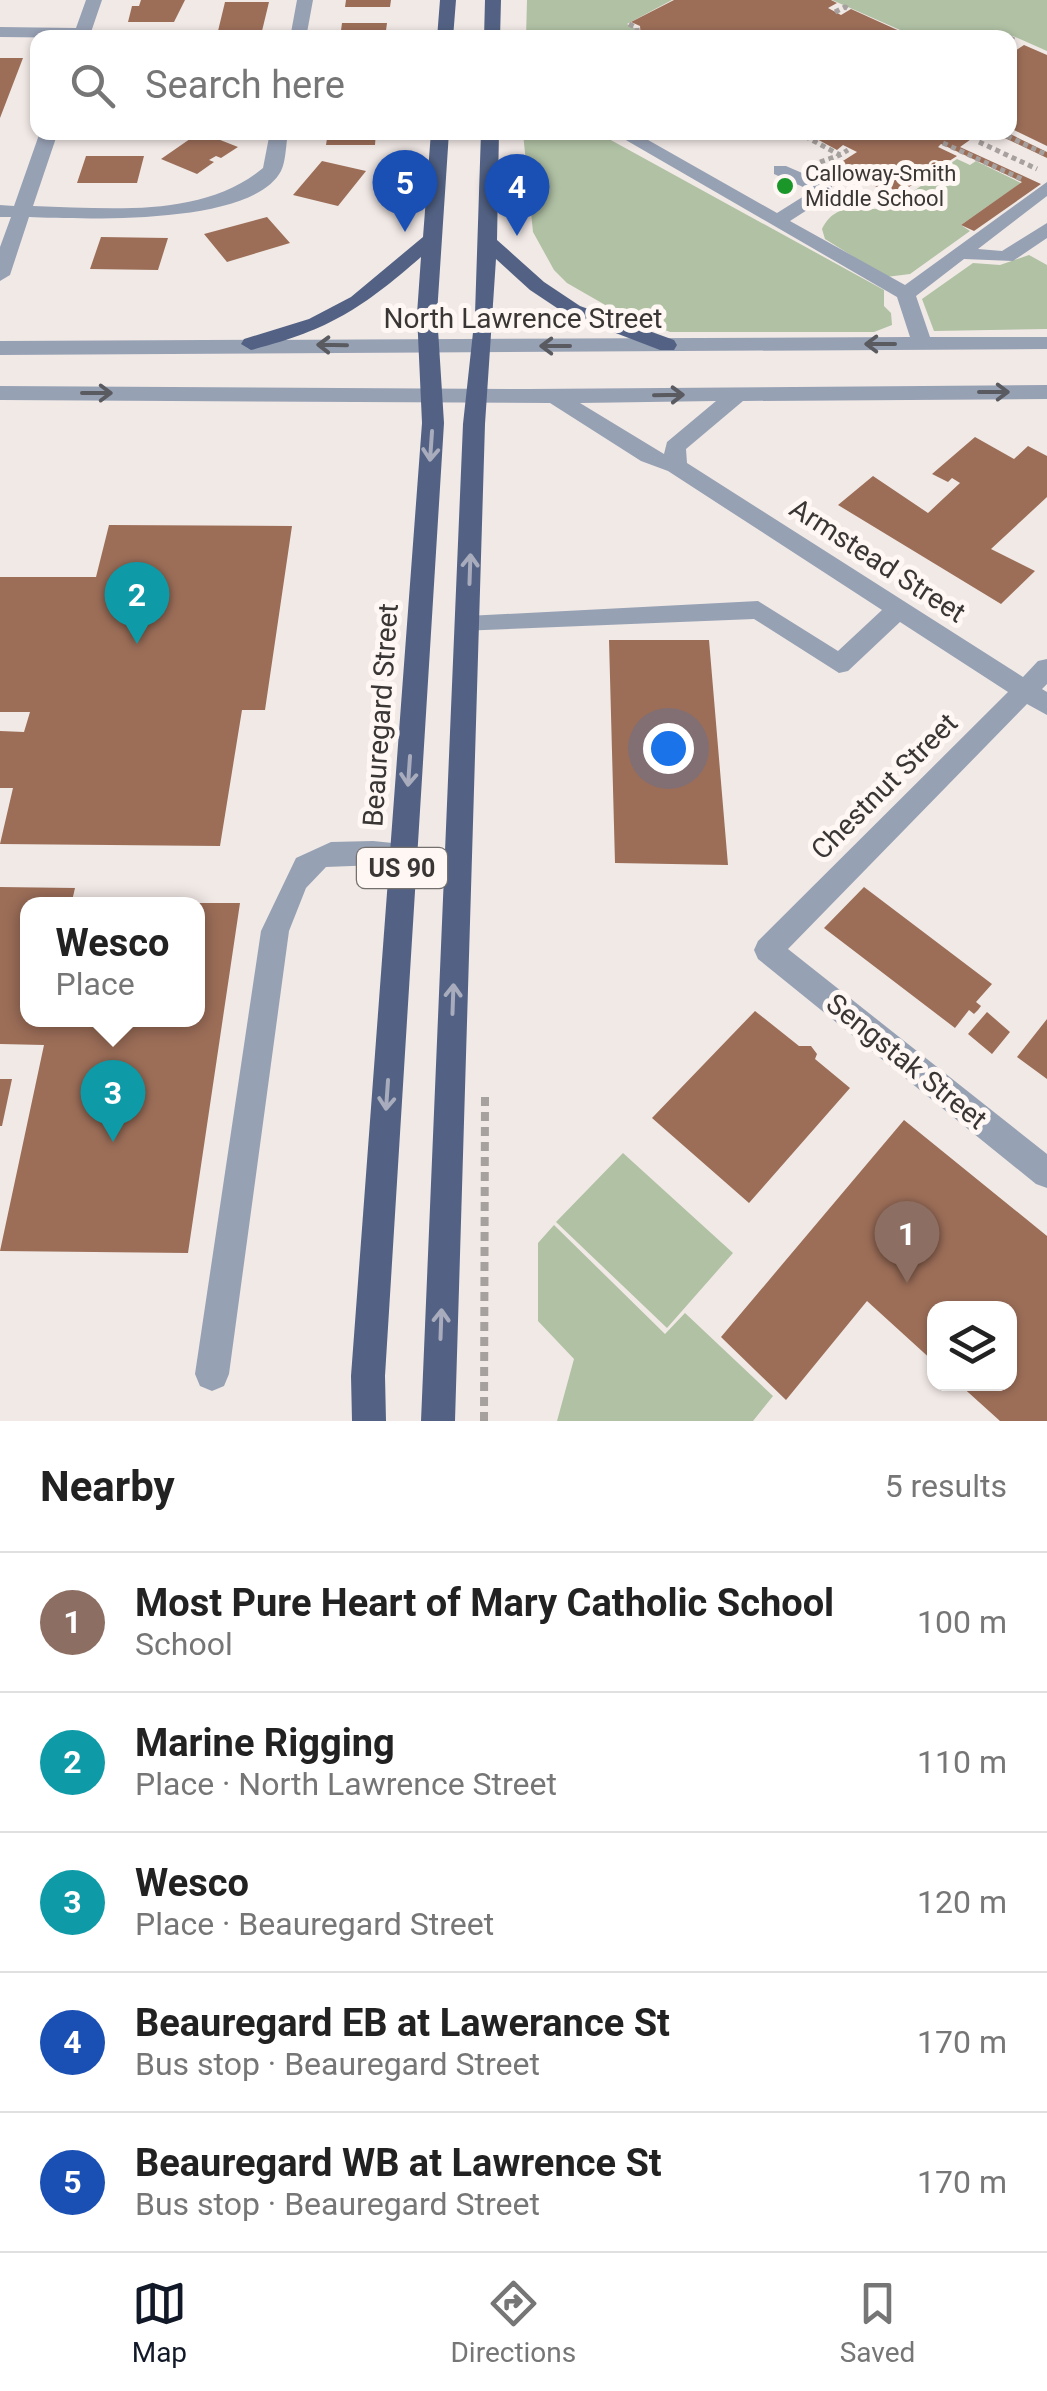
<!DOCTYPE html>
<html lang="en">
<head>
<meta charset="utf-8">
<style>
	:root { --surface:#fff; --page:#f6f6f6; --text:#222; --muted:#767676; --line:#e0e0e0; --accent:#111827 }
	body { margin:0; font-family:Roboto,sans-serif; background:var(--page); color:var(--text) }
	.controls { position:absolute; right:30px; bottom:30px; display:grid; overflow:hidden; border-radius:20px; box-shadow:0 2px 8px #0004 }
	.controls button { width:90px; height:90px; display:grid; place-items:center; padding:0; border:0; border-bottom:2px solid var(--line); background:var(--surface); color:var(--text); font:50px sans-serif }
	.you { position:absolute; left:668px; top:748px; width:35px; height:35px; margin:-25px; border:8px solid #fff; border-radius:50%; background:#1a73e8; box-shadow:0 0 0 15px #1a73e833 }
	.badge { display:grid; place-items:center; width:65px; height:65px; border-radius:50%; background:var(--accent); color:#fff; font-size:32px; font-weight:700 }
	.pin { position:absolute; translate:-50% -82px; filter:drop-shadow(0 2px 5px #0008) }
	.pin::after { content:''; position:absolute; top:52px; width:35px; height:30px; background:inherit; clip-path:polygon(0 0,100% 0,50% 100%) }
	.popup { position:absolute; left:20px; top:897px; width:185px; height:130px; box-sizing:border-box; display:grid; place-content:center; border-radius:20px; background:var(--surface); filter:drop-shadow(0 2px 8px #0005); font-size:32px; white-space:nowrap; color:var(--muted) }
	.popup b { font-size:38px; color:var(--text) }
	.popup::after { content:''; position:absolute; left:50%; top:100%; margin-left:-20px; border:20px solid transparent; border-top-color:var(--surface) }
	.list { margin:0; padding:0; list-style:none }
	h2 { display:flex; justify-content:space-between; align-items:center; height:130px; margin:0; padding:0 40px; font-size:42px }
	h2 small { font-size:32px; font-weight:400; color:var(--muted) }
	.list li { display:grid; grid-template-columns:65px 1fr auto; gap:30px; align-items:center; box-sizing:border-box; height:140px; padding:0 40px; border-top:2px solid var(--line) }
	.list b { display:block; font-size:38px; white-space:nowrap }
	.list p { margin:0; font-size:32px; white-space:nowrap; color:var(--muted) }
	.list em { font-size:32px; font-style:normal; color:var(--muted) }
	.icon { flex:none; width:55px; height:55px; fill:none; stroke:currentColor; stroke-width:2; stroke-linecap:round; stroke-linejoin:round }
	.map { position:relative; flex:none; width:1047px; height:1421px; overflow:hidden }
	.search { position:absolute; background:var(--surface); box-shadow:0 2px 8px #0004; left:30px; right:30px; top:30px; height:110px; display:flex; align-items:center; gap:25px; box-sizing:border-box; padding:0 35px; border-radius:20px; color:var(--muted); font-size:38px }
	.sheet { height:830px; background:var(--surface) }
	nav { display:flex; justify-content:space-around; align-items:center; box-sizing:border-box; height:140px; border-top:2px solid var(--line); background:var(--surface); font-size:28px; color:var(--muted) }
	nav a { display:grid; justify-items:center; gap:5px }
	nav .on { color:var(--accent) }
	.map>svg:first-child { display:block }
	.green { fill:#b0c1a4 }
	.building { fill:#9c6e58 }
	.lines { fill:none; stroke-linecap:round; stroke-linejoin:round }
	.path-far1 { stroke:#a6a09e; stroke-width:5; stroke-dasharray:5 4; stroke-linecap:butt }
	.path { stroke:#a6a09e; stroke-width:8; stroke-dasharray:9 6; stroke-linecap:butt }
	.minor { fill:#97a1b4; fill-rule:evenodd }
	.major { fill:#536284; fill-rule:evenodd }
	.oneway { stroke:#5a5b61 }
	.oneway2 { stroke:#a8acbc }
	.poi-dot { fill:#1b972a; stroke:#fef7f3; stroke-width:4 }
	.labels { text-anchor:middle; stroke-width:10; stroke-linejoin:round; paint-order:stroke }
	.far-poi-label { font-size:22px; fill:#393635; stroke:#fef7f3; text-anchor:start }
	.shield { fill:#fef7f3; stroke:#74706e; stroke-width:2.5 }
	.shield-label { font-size:25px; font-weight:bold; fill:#393635 }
	.street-label { font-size:28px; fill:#393635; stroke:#fef7f3 }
</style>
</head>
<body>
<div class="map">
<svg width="1047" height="1421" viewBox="0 0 1047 1421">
	<rect width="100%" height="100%" fill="#f1e9e6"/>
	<!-- green -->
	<path class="green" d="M527 0H672L627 24 636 29 637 37 526 38Z
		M832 0H1047V51L1013 36 907 33Z
		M523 133H598L884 290V306L891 313 892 325 874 332H670L614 310 567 283 554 270 533 232Z
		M957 159 970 165 976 161 1021 183 961 225 970 231 910 274 886 277 825 239 822 229C838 198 859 215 884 207 905 201 938 172 957 159Z
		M1029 255 1047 265V329L934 331 922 299 973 263 1000 265Z
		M623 1153 733 1253 667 1328 556 1222Z
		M554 1225 665 1334 685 1313 773 1396 753 1421H557L574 1359 538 1321V1243Z"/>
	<!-- building -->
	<path class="building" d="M141 0H185L174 22H128L132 6H139Z
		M346 0H391L390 7H345Z
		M674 0H831L837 3 828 8 841 15 851 9 915 38H641L640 26 631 22Z
		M225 2H269L262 31H218Z
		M342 23H387L385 38H340Z
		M1024 45 1047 55V146L1010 128V54Z
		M0 58H23L0 118Z
		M93 132H141L139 138H91Z
		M200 132 238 147 221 158 216 156 209 160 214 162 197 174 161 159Z
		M328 132H376L375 145H326Z
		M804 132H981L960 147 1041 184 974 231 961 225 1022 182 941 144 938 147 957 156 895 196 835 166 857 152 843 145 837 150Z
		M992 132H1006L1047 152V158Z
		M86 156H144L137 183H77Z
		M322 161 366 171 338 206 293 195Z
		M267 217 290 243 227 262 204 234Z
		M101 237 168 238 158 270 90 269Z
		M975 437 1014 459 1028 446 1047 456V497L991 549 1035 571 1001 604 838 505 873 476 928 513 960 483 952 478 948 482 932 474Z
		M109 525 292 526 265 710H242L220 846 0 844 13 788H0V731L24 732 30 712H0V577H96Z
		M609 640H709L728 865 615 863Z
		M0 887 75 888 72 901H84V904H28V1020H198V903H240L188 1253 0 1251 44 1045 0 1044Z
		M864 887 992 984 976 1002 981 1006 978 1010 974 1014 969 1010 955 1028 824 928Z
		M755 1011 799 1046H811L817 1054 815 1059 850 1088 749 1203 652 1118Z
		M987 1012 1010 1032 992 1054 968 1034Z
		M1047 1019V1079L1017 1057Z
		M0 1079H12L2 1126H0Z
		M904 1120 1047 1236V1421H1000L959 1384H1010V1308H934V1362L867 1301 786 1400 721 1337Z"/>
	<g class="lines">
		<!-- path-far1 -->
		<path class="path-far1" d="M835 12 845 7 850 10
			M629 24 637 28 638 38
			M907 34 991 38
			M1010 38 1014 40
			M797 132 840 155 848 150
			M999 132 1047 155
			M979 142 1037 169
			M943 143 1024 180
			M820 162 840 155
			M514 314H524"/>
		<!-- path -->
		<path class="path" d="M484 1421 485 1097"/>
		<!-- minor -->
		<path class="minor" d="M86 0H102L89 38 0 37V27L76 28Z
			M297 0H313L306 38H290Z
			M40 132H58L33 206C108 208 202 219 263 168L270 132H288C286 144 286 161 281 171 252 226 83 219 29 217L10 275 0 281V247L11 217H0V205L14 206Z
			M612 132H634L777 213 812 191 774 174V166H786L832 186V194L790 221 905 285 1047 182V196L978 249 1002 251 1047 223V238L1013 261 964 259 916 296 930 337H1047V349L0 355V341L910 337 897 297Z
			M1047 385V399L743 401 686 449 687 463 1023 677 1038 661 1047 659V684L1042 689 1047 692V715L1027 704 788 949 1047 1154V1188L1036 1184 758 959 754 950 758 941 1008 692 900 622 848 671 839 673 754 619 459 631 455 625 459 619 467 616 758 601 838 651 882 610 668 471 641 461 550 403 0 400V386L528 389ZM716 401 667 442 664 454 580 403Z
			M373 841 412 845 416 853 412 861 403 864 326 867 306 888 289 931 229 1374 224 1386 212 1391 200 1386 195 1374 261 931 296 858 331 842Z"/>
		<!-- major -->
		<path class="major" d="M440 0H456L453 38H437Z
			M485 0H501L500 38H484Z
			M431 132H449L437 314 444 423 385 1376 386 1421H352L351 1376 422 423 417 314 421 257C361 309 329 330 251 350L241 344 244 339 309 319 351 297 423 237Z
			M481 132H499L497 240 544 282 580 306 674 340 677 345 674 350H660L566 314 530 290 496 259 485 424 455 1421H421L463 424 475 314Z"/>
	</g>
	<!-- one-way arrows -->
	<defs><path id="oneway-shaft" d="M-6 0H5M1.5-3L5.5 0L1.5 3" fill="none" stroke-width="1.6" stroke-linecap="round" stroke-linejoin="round" transform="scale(2.5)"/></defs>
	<g class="oneway">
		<use href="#oneway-shaft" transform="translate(880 344) rotate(180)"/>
		<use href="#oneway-shaft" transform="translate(332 345) rotate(-179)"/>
		<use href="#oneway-shaft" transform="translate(555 346) rotate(180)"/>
		<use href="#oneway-shaft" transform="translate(994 392)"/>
		<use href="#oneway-shaft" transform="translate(97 393)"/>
		<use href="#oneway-shaft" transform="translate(669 395) rotate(-1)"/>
	</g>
	<g class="oneway2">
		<use href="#oneway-shaft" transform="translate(431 446) rotate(94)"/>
		<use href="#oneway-shaft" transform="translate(470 569) rotate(-88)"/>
		<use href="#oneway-shaft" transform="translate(409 771) rotate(94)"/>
		<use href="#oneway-shaft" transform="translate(453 999) rotate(-88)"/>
		<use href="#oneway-shaft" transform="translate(387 1095) rotate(94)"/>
		<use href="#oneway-shaft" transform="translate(441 1324) rotate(-88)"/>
	</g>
	<!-- markers -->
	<circle class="poi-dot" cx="785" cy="186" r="10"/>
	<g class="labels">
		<!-- far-poi labels -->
		<g class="far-poi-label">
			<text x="805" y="181">Calloway-Smith<tspan x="805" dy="25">Middle School</tspan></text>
		</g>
		<!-- shield labels -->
		<rect class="shield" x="357" y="848" width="90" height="40" rx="8"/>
		<g class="shield-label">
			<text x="402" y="877">US 90</text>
		</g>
		<!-- street labels -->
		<g class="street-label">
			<text x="523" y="328">North Lawrence Street</text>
			<text transform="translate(878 560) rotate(33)" y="10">Armstead Street</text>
			<text transform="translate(380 715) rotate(-86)" y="10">Beauregard Street</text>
			<text transform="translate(884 786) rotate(-45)" y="10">Chestnut Street</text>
			<text transform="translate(907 1061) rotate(39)" y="10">Sengstak Street</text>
		</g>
	</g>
</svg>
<div class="controls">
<button><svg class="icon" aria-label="layers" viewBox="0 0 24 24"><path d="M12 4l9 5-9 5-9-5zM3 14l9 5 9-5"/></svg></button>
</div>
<div class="you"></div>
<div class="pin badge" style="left:907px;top:1283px;background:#8d6e63">1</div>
<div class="pin badge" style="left:137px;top:644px;background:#0f9aa8">2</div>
<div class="pin badge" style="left:113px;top:1142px;background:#0f9aa8">3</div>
<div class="popup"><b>Wesco</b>Place</div>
<div class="pin badge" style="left:517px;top:236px;background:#1a4fb4">4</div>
<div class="pin badge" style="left:405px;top:232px;background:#1a4fb4">5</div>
<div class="search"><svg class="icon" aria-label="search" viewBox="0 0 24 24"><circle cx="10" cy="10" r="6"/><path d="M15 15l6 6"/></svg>Search here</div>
</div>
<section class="sheet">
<h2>Nearby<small>5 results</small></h2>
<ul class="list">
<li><span class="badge" style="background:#8d6e63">1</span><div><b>Most Pure Heart of Mary Catholic School</b><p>School</p></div><em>100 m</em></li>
<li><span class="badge" style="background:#0f9aa8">2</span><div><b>Marine Rigging</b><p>Place · North Lawrence Street</p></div><em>110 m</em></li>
<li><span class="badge" style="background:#0f9aa8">3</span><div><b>Wesco</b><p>Place · Beauregard Street</p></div><em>120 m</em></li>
<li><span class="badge" style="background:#1a4fb4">4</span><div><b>Beauregard EB at Lawerance St</b><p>Bus stop · Beauregard Street</p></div><em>170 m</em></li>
<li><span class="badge" style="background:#1a4fb4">5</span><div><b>Beauregard WB at Lawrence St</b><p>Bus stop · Beauregard Street</p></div><em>170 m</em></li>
</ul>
</section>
<nav>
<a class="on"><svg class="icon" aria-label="map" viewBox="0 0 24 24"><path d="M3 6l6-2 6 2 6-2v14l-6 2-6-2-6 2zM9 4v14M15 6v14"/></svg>Map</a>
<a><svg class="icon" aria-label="directions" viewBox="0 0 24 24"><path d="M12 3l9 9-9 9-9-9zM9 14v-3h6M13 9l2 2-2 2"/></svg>Directions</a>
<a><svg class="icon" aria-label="saved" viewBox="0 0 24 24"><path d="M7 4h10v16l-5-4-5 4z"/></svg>Saved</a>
</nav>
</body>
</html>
